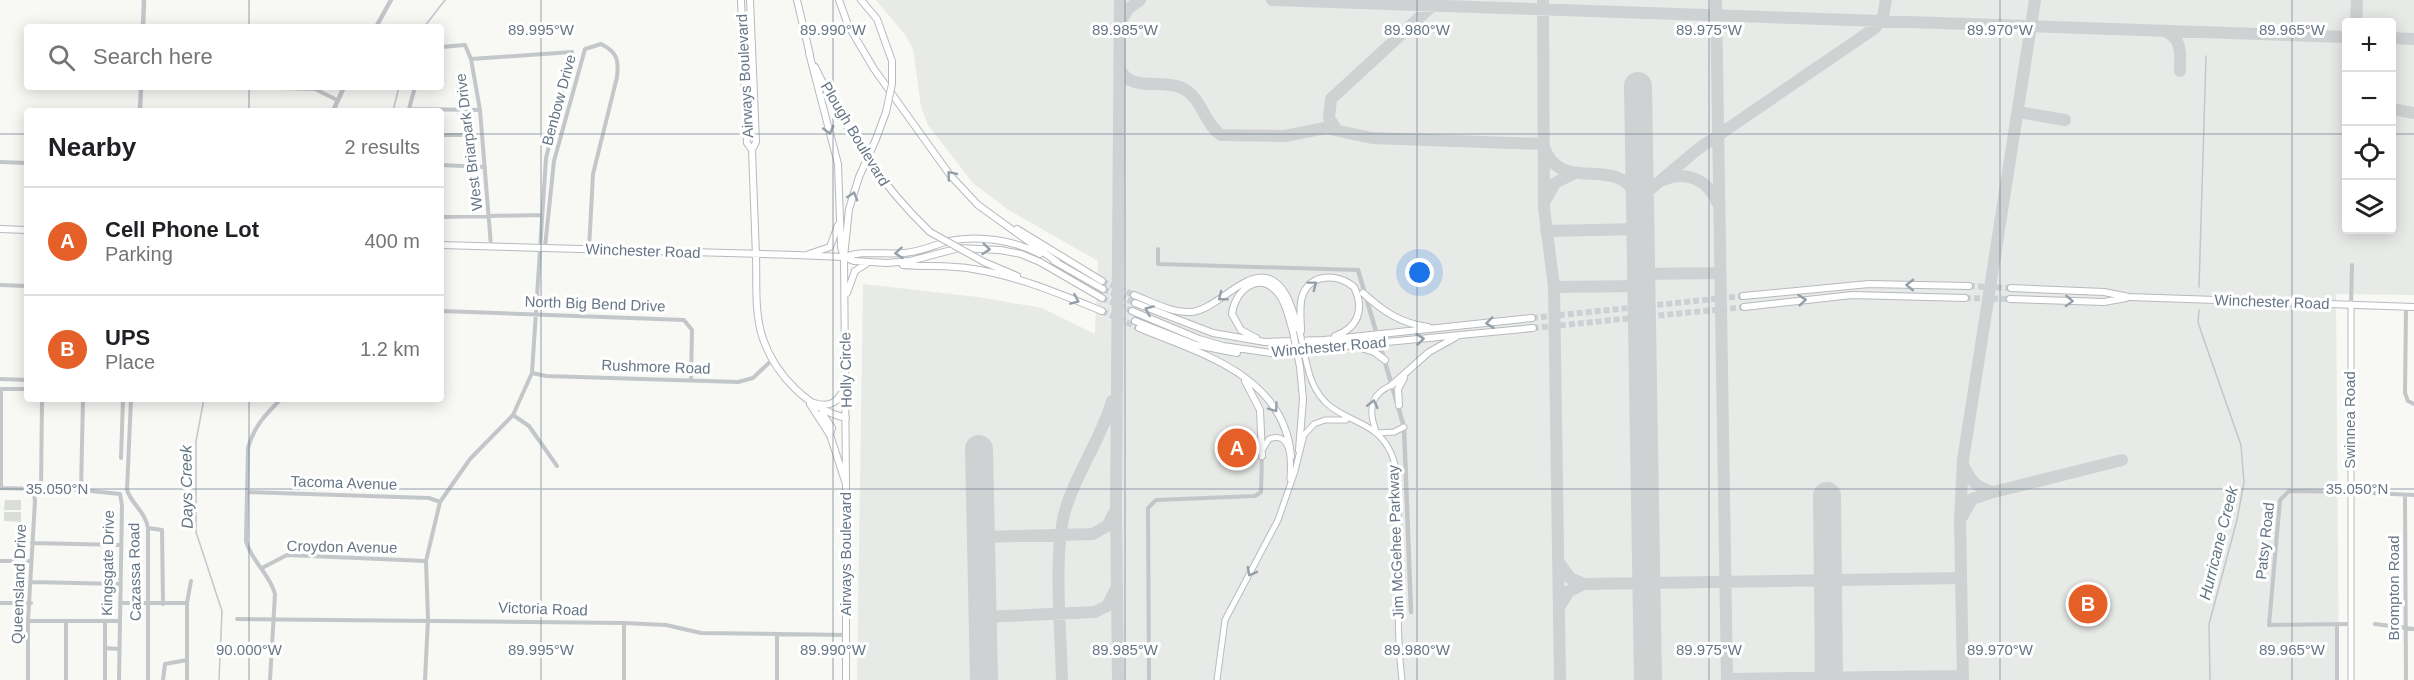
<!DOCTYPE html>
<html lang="en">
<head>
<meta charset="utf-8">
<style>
	:root { --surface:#fff; --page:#f2f2f2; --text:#202124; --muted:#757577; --line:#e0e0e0; --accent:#e55f28 }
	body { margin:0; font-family:Arial,sans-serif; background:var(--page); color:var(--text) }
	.controls { position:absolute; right:18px; top:18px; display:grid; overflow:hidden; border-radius:6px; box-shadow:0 3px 15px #0003 }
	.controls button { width:54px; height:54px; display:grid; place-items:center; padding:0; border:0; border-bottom:2px solid var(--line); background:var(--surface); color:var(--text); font:30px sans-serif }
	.you { position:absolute; left:1420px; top:273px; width:21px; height:21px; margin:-15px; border:4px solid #fff; border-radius:50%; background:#1a73e8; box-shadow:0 0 0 9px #1a73e833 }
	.badge { display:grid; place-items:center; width:39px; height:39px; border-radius:50%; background:var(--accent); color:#fff; font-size:20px; font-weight:700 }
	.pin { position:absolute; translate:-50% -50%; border:3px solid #fff; box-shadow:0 2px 6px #0006 }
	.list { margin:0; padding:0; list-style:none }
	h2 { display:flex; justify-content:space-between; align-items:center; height:78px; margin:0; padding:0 24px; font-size:26px }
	h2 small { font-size:20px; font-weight:400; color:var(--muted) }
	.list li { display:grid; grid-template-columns:39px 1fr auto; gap:18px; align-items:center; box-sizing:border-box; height:108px; padding:0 24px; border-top:2px solid var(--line) }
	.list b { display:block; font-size:22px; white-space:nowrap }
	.list p { margin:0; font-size:20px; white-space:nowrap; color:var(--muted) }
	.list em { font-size:20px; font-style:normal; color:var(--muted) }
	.icon { flex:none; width:33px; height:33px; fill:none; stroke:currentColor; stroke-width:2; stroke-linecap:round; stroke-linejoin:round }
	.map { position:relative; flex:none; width:2414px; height:680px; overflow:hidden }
	.search { position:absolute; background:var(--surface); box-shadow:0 3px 15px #0003; left:24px; top:24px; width:420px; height:66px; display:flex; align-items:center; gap:15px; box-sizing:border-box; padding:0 21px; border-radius:6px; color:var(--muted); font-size:22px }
	.panel { position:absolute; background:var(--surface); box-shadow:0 3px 15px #0003; left:24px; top:108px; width:420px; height:294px; border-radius:6px }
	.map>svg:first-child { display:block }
	.built { fill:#e8eae8; fill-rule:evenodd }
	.green { fill:#d9dfd6 }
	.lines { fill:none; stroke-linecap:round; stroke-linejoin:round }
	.stream { stroke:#bec8cd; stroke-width:1.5 }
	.taxiway { stroke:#cfd2d3; stroke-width:12 }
	.runway { stroke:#cfd2d3; stroke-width:28 }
	.primary-tunnel { stroke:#ccd1d4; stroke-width:6; stroke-dasharray:6 3; stroke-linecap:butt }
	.secondary-casing { stroke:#b8bcc1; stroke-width:7 }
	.primary-casing { stroke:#b6babe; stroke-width:8 }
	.minor { stroke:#c3c7ca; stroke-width:4 }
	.tertiary { stroke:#c3c7ca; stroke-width:4.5 }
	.secondary { stroke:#fff; stroke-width:5 }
	.primary { stroke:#fff; stroke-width:6 }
	.secondary-bridge-casing { stroke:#b8bcc1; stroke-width:7; stroke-linecap:butt }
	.primary-bridge-casing { stroke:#b6babe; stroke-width:8; stroke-linecap:butt }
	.secondary-bridge { stroke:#fff; stroke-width:5 }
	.primary-bridge { stroke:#fff; stroke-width:6 }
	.oneway { stroke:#959faa }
	.ticks { fill:none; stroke:#677686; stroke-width:1.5; stroke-opacity:0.45 }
	.labels { text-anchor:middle; stroke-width:6; stroke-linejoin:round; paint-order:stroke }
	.street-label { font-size:15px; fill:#677686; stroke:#fff }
	.water-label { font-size:16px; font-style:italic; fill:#637782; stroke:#fff }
	.ticks-label { font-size:15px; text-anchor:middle; fill:#677686; stroke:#fff; stroke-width:6; stroke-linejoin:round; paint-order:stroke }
</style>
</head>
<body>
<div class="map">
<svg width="2414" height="680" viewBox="0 0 2414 680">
	<rect width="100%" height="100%" fill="#f8f8f5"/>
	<!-- built -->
	<path class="built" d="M876 0H2414V295L2336 294 2339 680H857L863 284 978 297 1042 308 1095 334 1098 261 1007 209 973 183 928 125 921 107 913 49 906 36ZM2346 22H2392V230H2346Z"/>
	<!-- green -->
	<path class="green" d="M5 500H21V510H4Z
		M4 512H21V522L4 521Z"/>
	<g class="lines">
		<!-- stream -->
		<path class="stream" d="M424 27 445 0
			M393 111 399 87
			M2199 287 2206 56
			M2199 310 2198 322 2204 340 2241 445 2244 482 2237 520 2209 624 2210 680
			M204 399 196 441V532L222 611 219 680"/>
		<!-- taxiway -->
		<path class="taxiway" d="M1272 0 2346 37
			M1543 0 1544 208 1554 287 1560 680
			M1716 0 1727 680
			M1121 21 1128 9 1140 0
			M2356 22 2357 0
			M2165 31C2183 39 2180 54 2180 71
			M2392 38 2414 39
			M1119 67C1130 94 1161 78 1182 88 1202 97 1204 124 1221 135L1285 136 1325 128 1372 138 1543 144C1560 202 1625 144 1640 208
			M2392 109 2414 113
			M2018 112 2065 120
			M1336 129 1329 118 1331 99 1432 6
			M1663 180C1686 170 1708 180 1717 202
			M1545 201 1555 183 1573 174
			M1640 208 1647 192 1698 149 1875 28 1883 16 1886 0
			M1546 231 1640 229
			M1641 274 1720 273
			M1554 287 1641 286
			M1963 464C1970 481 1976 487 1993 492
			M1962 517 1972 499 1990 493 2122 460
			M982 537 1093 534 1107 526 1114 513
			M1560 564 1570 578 1584 584 1569 591 1560 606
			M1584 584 1961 578
			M983 617 1095 612 1107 606 1116 589
			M1727 679 1962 676
			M1062 680C1061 632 1053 555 1065 511 1076 472 1101 440 1112 401
			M1118 680 1116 506 1120 0
			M1963 680 1960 520 1963 460 2035 0"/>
		<!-- runway -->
		<path class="runway" d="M1638 86 1648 680
			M979 449 984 680
			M1827 496 1829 680"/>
		<!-- primary-tunnel -->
		<path class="primary-tunnel" d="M1102 281 1134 295
			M1969 286 2011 288
			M1103 289 1135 303
			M1102 298 1132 311
			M1965 298 2010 299
			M1102 311 1139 328
			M1532 318 1743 296
			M1533 328 1744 307"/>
		<defs>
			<path id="secondary" d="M2351 304V680
				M1307 365C1321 430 1371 408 1391 453 1401 475 1398 505 1398 529 1399 579 1396 631 1402 680
				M1376 431C1368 410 1370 394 1392 385
				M1377 433 1394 432 1404 427
				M1263 449 1269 439C1293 430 1291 464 1290 479
				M1217 680 1225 620 1278 520 1295 471 1304 435 1314 424 1325 420H1346"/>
			<path id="primary" d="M741 0 747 143 752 150C753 185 755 221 756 256 757 283 754 313 763 339 776 376 809 409 846 418
				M750 0 756 142 752 150
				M797 0 810 55
				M839 0 848 25 874 69 950 175 978 205 1057 262
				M861 0 877 19 892 61
				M809 53 838 164 841 247 844 257 846 484
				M815 67C845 130 880 184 930 232
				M876 139 886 112
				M0 229 27 230
				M1017 229 1102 281
				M441 245 796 255 844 257 854 261 887 263 910 261 959 248 1000 250 1021 254 1040 262 1102 298
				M809 254 830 247 838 225
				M844 257 849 209 859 177
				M845 257C863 250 885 255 904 253 920 252 934 245 949 241 978 235 1014 240 1040 254
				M1054 261 1103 289
				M984 262 1017 276
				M903 265C926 267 950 265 973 269 1018 276 1060 294 1102 311
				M2011 288 2104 292 2129 297 2414 307
				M847 293 855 271 866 264
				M1363 293C1384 312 1400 323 1428 327
				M1134 295C1152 302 1171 313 1191 312 1222 310 1259 248 1286 295 1293 307 1296 324 1301 338
				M1743 296 1869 284 1969 286
				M2010 299 2104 302 2126 298
				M1135 303 1213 333 1265 342 1324 340 1532 318
				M1744 307 1852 295 1965 298
				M1132 311 1199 339 1223 346 1271 353 1533 328
				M1135 321 1196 345 1237 353
				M1139 328C1203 354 1284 376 1291 456
				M1301 331C1301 320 1299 307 1302 297 1309 273 1338 273 1354 287 1365 309 1358 328 1335 336
				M1256 338 1241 330 1232 314C1234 292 1258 270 1277 292 1286 302 1289 319 1293 332
				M1358 347 1374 352 1385 360
				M1245 381 1260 410 1262 456
				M1392 385 1429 352 1456 337
				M814 403C831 408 838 402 845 387
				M810 404 830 435 846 484V680
				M1399 405 1398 389 1404 378
				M822 413 832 428 830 435
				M1299 450 1303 399 1300 367"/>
		</defs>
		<!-- secondary casing -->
		<use href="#secondary" class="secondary-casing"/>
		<!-- primary casing -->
		<use href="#primary" class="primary-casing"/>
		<!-- minor -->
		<path class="minor" d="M441 47 465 45 471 59 480 110 491 246
			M253 87 315 89 337 100
			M409 109 480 110
			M409 109 415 87
			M441 135H466L467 110
			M0 162 27 163
			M441 165 485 167
			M441 217 541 215
			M545 247 554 161 585 49 601 44C617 52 619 59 617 77L593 174 589 249
			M1158 249V264L1358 270
			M0 285 27 286
			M2351 304 2352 265
			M2406 307 2405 393 2408 401 2414 404
			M441 311 684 320 692 330 691 380
			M532 373 546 376 738 382 753 378 773 359
			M0 379 27 380
			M1 389H27
			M131 399 127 490C132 505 145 511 148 528V680
			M513 415 529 426 557 466
			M121 458 123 399
			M0 488 81 490 120 494 122 505 119 680
			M1 488V389
			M41 489 42 399
			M81 490 83 399
			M247 492 429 498 440 502
			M2350 492 2289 491 2280 500 2269 625 2351 624
			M2370 493 2414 495
			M2405 496 2406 680
			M148 528 162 530 163 604
			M32 543 121 545
			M0 561H31
			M262 568 287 555 426 561
			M31 582 120 584
			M0 603H31
			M120 603H187
			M237 619 624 623 666 625 701 633 847 635
			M28 621H119
			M66 621V680
			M624 623V680
			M2337 624V680
			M2375 624 2414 629
			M777 634V680
			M105 648 119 649
			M28 680V621L35 501 33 488
			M105 680V621
			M163 680 165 664 187 660
			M187 680V603L191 581
			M270 680 275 594C270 574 251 561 246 541L248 448C254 426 266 414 281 399
			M425 680 428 619 426 561 440 502 470 459 513 415 532 373 546 158 572 52 471 59
			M1149 680 1148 508 1156 500 1255 496 1261 492 1262 456"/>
		<!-- tertiary -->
		<path class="tertiary" d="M143 27 144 0
			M376 27 391 0
			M140 111 141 87
			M333 111 344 87
			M1358 270 1404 427 1411 612"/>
		<!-- secondary -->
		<use href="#secondary" class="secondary"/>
		<!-- primary -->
		<use href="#primary" class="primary"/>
		<defs>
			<path id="secondary-bridge" d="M1301 338 1307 365"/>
			<path id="primary-bridge" d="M886 112 892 84V61
				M859 177 876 139
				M930 232 984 262
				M1293 332 1300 367"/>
		</defs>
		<!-- secondary-bridge casing -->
		<use href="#secondary-bridge" class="secondary-bridge-casing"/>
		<!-- primary-bridge casing -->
		<use href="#primary-bridge" class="primary-bridge-casing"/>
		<!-- secondary-bridge -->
		<use href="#secondary-bridge" class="secondary-bridge"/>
		<!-- primary-bridge -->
		<use href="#primary-bridge" class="primary-bridge"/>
	</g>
	<!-- one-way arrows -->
	<defs><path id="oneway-chevron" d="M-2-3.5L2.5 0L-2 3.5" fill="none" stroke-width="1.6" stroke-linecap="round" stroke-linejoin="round" transform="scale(1.5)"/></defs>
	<g class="oneway">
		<use href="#oneway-chevron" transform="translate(829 130) rotate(75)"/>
		<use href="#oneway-chevron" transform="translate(951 175) rotate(-130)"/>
		<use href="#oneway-chevron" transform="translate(853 196) rotate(-73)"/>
		<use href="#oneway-chevron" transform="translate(986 249) rotate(6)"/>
		<use href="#oneway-chevron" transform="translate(899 253) rotate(175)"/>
		<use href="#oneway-chevron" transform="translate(1313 285) rotate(-37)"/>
		<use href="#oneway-chevron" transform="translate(1910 285) rotate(-179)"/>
		<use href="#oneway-chevron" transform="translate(1222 297) rotate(142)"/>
		<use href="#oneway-chevron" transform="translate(1075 300) rotate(23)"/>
		<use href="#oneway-chevron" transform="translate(1802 300) rotate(-6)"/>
		<use href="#oneway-chevron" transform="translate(2069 301) rotate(2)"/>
		<use href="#oneway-chevron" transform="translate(1149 310) rotate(-156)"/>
		<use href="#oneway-chevron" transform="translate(1490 323) rotate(173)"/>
		<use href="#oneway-chevron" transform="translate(1420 339) rotate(-6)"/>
		<use href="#oneway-chevron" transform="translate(1373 404) rotate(-77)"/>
		<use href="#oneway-chevron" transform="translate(1274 408) rotate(54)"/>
		<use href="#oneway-chevron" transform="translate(1251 572) rotate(118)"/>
	</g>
	<!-- ticks -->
	<path class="ticks" d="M249 0V27M541 0V680M833 0V680M1125 0V680M1417 0V680M1709 0V680M2000 0V680M2292 0V680M249 87V111M0 134H27M441 134H2346M2392 134H2414M249 399V680M0 489H2414"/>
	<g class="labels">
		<!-- street labels -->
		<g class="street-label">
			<text transform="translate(745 76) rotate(-93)" y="5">Airways Boulevard</text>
			<text transform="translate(559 100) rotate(-75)" y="5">Benbow Drive</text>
			<text transform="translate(855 134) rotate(59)" y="5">Plough Boulevard</text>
			<text transform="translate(469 142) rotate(-97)" y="5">West Briarpark Drive</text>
			<text transform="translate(643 251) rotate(2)" y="5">Winchester Road</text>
			<text transform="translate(2272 302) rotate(2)" y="5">Winchester Road</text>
			<text transform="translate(595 304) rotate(2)" y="5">North Big Bend Drive</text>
			<text transform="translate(1329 347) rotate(-5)" y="5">Winchester Road</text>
			<text transform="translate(656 367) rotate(2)" y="5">Rushmore Road</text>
			<text transform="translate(846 370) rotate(-91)" y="5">Holly Circle</text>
			<text transform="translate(2350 420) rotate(-90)" y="5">Swinnea Road</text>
			<text transform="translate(344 483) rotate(2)" y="5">Tacoma Avenue</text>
			<text transform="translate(2265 541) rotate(-84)" y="5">Patsy Road</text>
			<text transform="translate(1396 542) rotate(-92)" y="5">Jim McGehee Parkway</text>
			<text transform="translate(342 547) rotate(1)" y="5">Croydon Avenue</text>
			<text transform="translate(846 554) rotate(-90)" y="5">Airways Boulevard</text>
			<text transform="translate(108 563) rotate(-89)" y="5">Kingsgate Drive</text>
			<text transform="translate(135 572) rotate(-91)" y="5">Cazassa Road</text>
			<text transform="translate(19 584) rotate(-88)" y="5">Queensland Drive</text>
			<text transform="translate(2394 588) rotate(-90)" y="5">Brompton Road</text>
			<text transform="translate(543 609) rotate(2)" y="5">Victoria Road</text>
		</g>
		<!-- water labels -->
		<g class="water-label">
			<text transform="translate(186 487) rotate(-91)" y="6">Days Creek</text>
			<text transform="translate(2218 543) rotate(-76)" y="6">Hurricane Creek</text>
		</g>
	</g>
	<g class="ticks-label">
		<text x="541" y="35">89.995°W</text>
		<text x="833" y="35">89.990°W</text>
		<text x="1125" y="35">89.985°W</text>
		<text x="1417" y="35">89.980°W</text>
		<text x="1709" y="35">89.975°W</text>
		<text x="2000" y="35">89.970°W</text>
		<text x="2292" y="35">89.965°W</text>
		<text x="57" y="494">35.050°N</text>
		<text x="2357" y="494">35.050°N</text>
		<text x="249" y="655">90.000°W</text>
		<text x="541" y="655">89.995°W</text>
		<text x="833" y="655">89.990°W</text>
		<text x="1125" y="655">89.985°W</text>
		<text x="1417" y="655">89.980°W</text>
		<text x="1709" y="655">89.975°W</text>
		<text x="2000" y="655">89.970°W</text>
		<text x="2292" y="655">89.965°W</text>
	</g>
</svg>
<div class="controls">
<button>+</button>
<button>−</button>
<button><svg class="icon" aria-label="locate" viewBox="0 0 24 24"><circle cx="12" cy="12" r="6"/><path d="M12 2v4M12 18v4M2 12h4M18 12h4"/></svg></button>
<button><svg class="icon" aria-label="layers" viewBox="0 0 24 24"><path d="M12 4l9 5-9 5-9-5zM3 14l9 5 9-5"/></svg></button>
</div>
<div class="you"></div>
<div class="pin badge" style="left:1237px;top:448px">A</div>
<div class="pin badge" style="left:2088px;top:604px">B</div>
<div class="search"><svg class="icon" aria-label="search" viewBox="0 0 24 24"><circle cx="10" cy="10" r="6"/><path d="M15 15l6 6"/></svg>Search here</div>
<section class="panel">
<h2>Nearby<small>2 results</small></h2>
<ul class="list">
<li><span class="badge">A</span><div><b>Cell Phone Lot</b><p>Parking</p></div><em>400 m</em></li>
<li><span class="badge">B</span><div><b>UPS</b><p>Place</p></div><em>1.2 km</em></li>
</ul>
</section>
</div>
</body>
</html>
